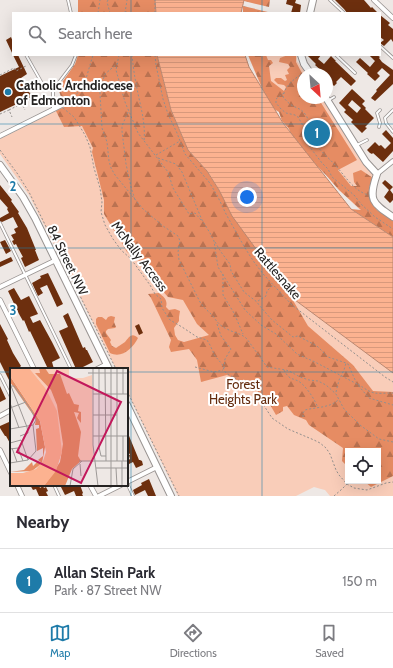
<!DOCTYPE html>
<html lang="en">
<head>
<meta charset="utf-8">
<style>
	:root { --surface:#fff; --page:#f7f7f7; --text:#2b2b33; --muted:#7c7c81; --line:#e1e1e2; --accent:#1e7ba9 }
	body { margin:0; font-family:Cabin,sans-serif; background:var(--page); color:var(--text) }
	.controls { position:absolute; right:12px; bottom:12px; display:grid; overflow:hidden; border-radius:0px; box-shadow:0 4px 16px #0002 }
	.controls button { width:36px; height:36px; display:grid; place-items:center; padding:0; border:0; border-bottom:1px solid var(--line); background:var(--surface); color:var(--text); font:20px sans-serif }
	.compass { position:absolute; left:297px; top:68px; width:36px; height:36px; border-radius:50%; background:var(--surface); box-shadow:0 4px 16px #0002; rotate:154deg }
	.you { position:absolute; left:247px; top:197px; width:14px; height:14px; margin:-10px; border:3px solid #fff; border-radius:50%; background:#1a73e8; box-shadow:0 0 0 6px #1a73e833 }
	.badge { display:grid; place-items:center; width:26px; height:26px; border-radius:50%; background:var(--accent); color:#fff; font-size:13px; font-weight:700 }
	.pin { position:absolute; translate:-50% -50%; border:2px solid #fff; box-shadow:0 1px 4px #0006 }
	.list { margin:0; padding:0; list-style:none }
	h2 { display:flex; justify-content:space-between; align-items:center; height:52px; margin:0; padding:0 16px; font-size:17px }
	h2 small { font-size:13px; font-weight:400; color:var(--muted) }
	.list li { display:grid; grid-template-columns:26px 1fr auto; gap:12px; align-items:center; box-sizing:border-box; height:64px; padding:0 16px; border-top:1px solid var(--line) }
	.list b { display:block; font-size:15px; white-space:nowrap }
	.list p { margin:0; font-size:13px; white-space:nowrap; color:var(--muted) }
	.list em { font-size:13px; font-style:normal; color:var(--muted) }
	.icon { flex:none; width:22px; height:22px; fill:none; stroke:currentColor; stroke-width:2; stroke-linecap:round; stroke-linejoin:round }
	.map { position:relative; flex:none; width:393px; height:496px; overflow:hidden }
	.search { position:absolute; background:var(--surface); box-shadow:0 4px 16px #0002; left:12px; right:12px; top:12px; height:44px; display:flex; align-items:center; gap:10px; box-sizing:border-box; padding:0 14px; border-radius:0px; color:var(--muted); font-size:15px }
	.sheet { height:116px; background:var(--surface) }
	nav { display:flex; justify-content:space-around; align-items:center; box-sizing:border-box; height:56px; border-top:1px solid var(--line); background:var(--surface); font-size:11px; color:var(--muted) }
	nav a { display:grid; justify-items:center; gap:2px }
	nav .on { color:var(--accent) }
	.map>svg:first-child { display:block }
	.green { fill:#f9cdb9; fill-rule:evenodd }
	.forest { fill:url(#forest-firs) }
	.water { fill:url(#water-rules); stroke:#bb876f }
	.building { fill:#6d2f0e; fill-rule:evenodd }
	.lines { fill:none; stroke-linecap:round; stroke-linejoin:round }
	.lane-casing { stroke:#989391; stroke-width:3.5 }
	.street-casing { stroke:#989391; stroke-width:5.5 }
	.secondary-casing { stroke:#989391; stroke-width:8 }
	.path { stroke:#938f8d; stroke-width:1; stroke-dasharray:2 2; stroke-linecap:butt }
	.lane { stroke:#fff; stroke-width:2 }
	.street { stroke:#fff; stroke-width:4 }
	.secondary { stroke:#fff; stroke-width:6 }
	.grid { fill:none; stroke:#1e7ba9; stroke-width:1; stroke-opacity:0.55 }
	.poi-dot { fill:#1e7ba9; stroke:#fff; stroke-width:1.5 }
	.labels { text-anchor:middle; stroke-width:4; stroke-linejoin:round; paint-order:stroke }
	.poi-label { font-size:13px; font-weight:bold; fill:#242221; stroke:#fff; text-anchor:start }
	.street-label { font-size:13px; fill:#242221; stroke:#fff }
	.park-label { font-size:13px; fill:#642b0d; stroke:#fff }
	.inset-road { fill:none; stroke:#9d9997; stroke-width:1 }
	.view { fill:#c2185b; fill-opacity:0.15; stroke:#c2185b; stroke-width:2 }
	.inset-edge { fill:none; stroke:#242221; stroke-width:2 }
	.grid-label { font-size:13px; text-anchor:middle; font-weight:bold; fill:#1e7ba9; stroke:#fff; stroke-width:4; stroke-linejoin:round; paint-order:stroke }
</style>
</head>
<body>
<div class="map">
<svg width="393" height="496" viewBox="0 0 393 496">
	<defs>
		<pattern id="forest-firs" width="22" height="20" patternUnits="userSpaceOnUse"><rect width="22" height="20" fill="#e68c63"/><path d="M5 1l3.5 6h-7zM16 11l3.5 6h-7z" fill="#ba7251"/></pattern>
		<pattern id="water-rules" width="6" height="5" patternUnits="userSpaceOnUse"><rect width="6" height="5" fill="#fcb290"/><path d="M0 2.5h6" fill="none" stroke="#d8997c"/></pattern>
	</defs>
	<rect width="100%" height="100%" fill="#eee8e5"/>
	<!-- green -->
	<path class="green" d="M248 55H297V61L306 74H303V98H322L367 167 373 173V178L369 188V196L361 211 336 187 326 175 310 159 291 134 289 129 282 121 279 112 276 110 260 85Z
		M66 102 291 297 393 373V496H330L325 490 321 489 314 487 296 496H178L127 392V369H116L29 195 0 154V139L68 105ZM348 451H378V481H348Z"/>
	<!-- forest -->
	<path class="forest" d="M78 0H155L156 13H78Z
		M244 0H270L269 7 244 1Z
		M243 6 268 12V13H243Z
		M78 55H157L171 110 188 150 207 171 219 190 291 297 308 326 353 365 373 391 393 392V476L371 487 364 481H378V451H348V467L342 461 343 448 309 425 306 420 294 415 287 406 283 407V411L276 415 265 396H260L257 390 227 375 201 382 197 360 189 349 171 352 169 347 171 340 151 298 148 294 159 293C164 297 168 300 166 307L169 310 175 309 180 311 179 317V321L174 328 175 335 178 340 184 342 209 335 197 324 183 300 168 297 148 275 142 263 127 252 104 214V200L92 152 93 148 82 126 64 127 56 111 68 105 66 102 62 100 58 88 75 64Z
		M248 55H266L268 60H271L273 63 269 66 271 81 284 91 286 87 284 85 278 84 274 80 276 78H281L285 81 287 80 285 75 289 74 287 70 290 67 288 64 279 62 280 58 288 55H296V62L303 75V98H318L357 160 338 170 351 186H357L354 182 353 173 361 170 373 178 369 188V196L377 210 393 221V237L351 209 361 210 339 190 326 175 309 158 291 134 289 129 282 121 279 112 274 109 265 95Z
		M111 316 115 317 114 322 116 327 115 328 108 329 106 331V333L111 340 110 342 112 346 116 348C119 346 122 344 125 342 129 337 132 332 138 338 133 348 122 359 110 353L96 324V319L98 317H102L106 320 108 317Z"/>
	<!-- water -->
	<path class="water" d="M155 0H244L241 13H156Z
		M157 55H245L249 67 283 123 351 209 393 237V373L291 297 232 216 219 190 207 171 188 150 171 110Z"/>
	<!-- building -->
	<path class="building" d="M287 0H296L295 3 301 5 300 13H291L293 6 286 4Z
		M335 0H364L371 8 372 7 378 13H347L344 9Z
		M380 15 390 23 388 25 393 29V42L391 39 384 46 380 43 384 40 380 37Z
		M11 37 13 42V55L6 40Z
		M13 55H18L27 74 21 78 32 97 25 100 23 104 19 103 0 112V76L19 67Z
		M307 55H321L318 59 324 64 331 56 336 61H335L356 81 351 86 341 77 336 82 337 83 334 86 333 85 332 86 327 81V74H325L315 65 316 64Z
		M369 55H377L380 57 379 58 382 62 393 70V84L375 101 371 98 377 91 376 90 390 75 382 68 377 73 380 76 375 81 367 74 368 73 356 62 360 58 370 67 375 61Z
		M352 89 365 101 362 104 366 108 365 109 374 118 365 127 367 128 362 133 351 122 353 120 344 112 346 110 339 103ZM352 100 361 108 357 113 348 105Z
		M386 130 393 138V151L383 162 373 153 372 154 370 153 367 150 375 142 379 146 381 145 385 149 391 143 382 134Z
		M385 180 393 187 390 190 393 194V200L390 203 384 197 389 190 382 183Z
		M0 185 12 200 11 201 19 212 18 213 27 228 36 250H35L39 260 25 267 21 258 23 257 18 248 16 244 14 245 12 241 14 240 11 235 16 233 14 229 18 227 13 217 2 222 0 221V218L9 213 7 209 8 208 0 199Z
		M5 240 11 251 6 254 0 242Z
		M11 257 13 261 0 267V262Z
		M48 273 63 304 57 307 47 285 40 288 43 293 38 296 32 283 41 278 40 276Z
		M14 288 21 300 29 296 38 314 30 317 33 323 40 320 52 342 60 358 52 362 54 369H48L30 331 29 332 24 320 23 321 19 314 8 291Z
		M68 313 83 348 85 347 86 350H87L93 362 79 369H76L59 331 68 327 63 316Z
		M0 324 8 339 7 340 13 353 21 366 20 367 21 369H9L11 372V384L0 362Z
		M139 324 143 333 139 335 135 326Z
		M0 386 6 399 0 402Z
		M9 422 11 427V445L6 436H5L0 428V426Z
		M127 431 139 460H140L142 461 143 465 136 468 133 462 127 465V461L130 459 129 455H130L127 449V447L128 446 127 444Z
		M149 479 156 496H148L145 490 135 495 133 490 142 485 141 483Z
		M30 485H39L40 488 43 486 44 488 46 487 48 491 46 492 48 496H39L36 489 33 490Z
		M60 485H80L83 493 82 494 83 496H76L74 491 65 495Z"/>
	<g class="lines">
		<defs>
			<path id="lane" d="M68 0 71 13
				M330 0 344 13
				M380 46 393 58
				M26 55 43 85 46 88 53 90
				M336 55 355 73
				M329 100 334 97
				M53 108V90L72 65 76 55
				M393 110 385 118 386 123 393 132
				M379 127 380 123 377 113 380 110
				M357 145 367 140
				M0 223 71 369
				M0 375 11 397
				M127 483 133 496
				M54 485 59 496"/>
			<path id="street" d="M374 0 393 18
				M0 136 64 104
				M377 174 393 161
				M0 287 56 260
				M0 300 34 369
				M97 369 107 364
				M0 416 11 410
				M0 450 11 473
				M127 482 157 467
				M17 485 22 496
				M90 485 96 496
				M99 496 121 485"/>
			<path id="secondary" d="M310 13 313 0
				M301 55 304 64 311 74
				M326 98 366 162 377 174C368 200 372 203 393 217
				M0 165 23 197 35 218 109 369
				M127 405 171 496"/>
		</defs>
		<!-- lane casing -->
		<use href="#lane" class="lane-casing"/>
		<!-- street casing -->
		<use href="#street" class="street-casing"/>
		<!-- secondary casing -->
		<use href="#secondary" class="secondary-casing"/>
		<!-- path -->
		<path class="path" d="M108 0 107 2 110 13
			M98 13 100 0
			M125 13 127 0
			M155 13V0
			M119 55 116 70 125 102 138 133 168 172 173 188 189 214 195 213 201 220
			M132 55C133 64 134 74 136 83 139 102 146 121 144 141
			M155 55 156 65 163 99 168 114 177 133 185 154 209 182 217 195 226 214 245 248 254 262 264 275 292 305 385 377 393 382
			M118 63 105 74 100 89V94L102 128 107 142 109 161 111 168 115 175 143 209 163 226 178 236 180 241 178 252 179 260 200 302C204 308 208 311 213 316 217 322 220 326 227 329 234 333 241 333 247 339L267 367 286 370 291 372 300 377 309 380 318 381 326 385 336 394 344 409 360 425 379 439 393 442
			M304 73C295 78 285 85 283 97 285 99 287 102 290 104 295 108 301 108 305 114 311 121 308 133 313 141 319 150 329 158 336 166 346 177 353 190 368 195
			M0 75 14 68 16 71 26 66
			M284 93 276 99V103L281 109 286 113 295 115 298 117 305 129 306 142 322 163 328 169 332 177 354 195 361 204 375 217 393 229
			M67 101 80 91 85 82 93 55
			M23 106 25 110
			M63 108 74 117 85 135 90 147 94 168 100 188 102 202 101 212 105 225 113 239 121 250 131 259 150 285 155 294 161 299 162 308 170 320 182 327 197 337 207 340 210 345 215 356 222 364 224 370 226 373 242 382 254 392 259 398 272 418 288 429 314 440 320 443 326 448 330 454 336 470 339 475 347 484 354 488 367 490 386 483 393 482
			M9 110 19 105 21 106 24 104 25 102 33 98 29 90
			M128 112 122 126V131L126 164 131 187 135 200
			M0 114 9 110 12 117
			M0 150 17 173 29 192 116 369
			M156 155 180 141
			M158 158 176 164 182 172 202 220 210 233 214 241 218 267 245 310 261 325 276 334 297 354 315 362 357 384 369 398 393 405
			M215 242 221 252 230 264 231 271 244 292 257 302 259 305 272 320 293 337 298 336 317 346 328 357 346 363 348 364 356 382
			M223 274V295L234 313 243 334
			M258 301 266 296 267 291 273 285
			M217 324 221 336 231 349 225 359 224 369
			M195 367 214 372 223 370
			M284 370C290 382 294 377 301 383 308 389 315 400 318 408
			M358 384C375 396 374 393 393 393
			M127 391 179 496
			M336 392 339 380 344 370 346 363
			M303 417V413L305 410C316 407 331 408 339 399
			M334 496 342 489 347 484"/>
		<!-- lane -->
		<use href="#lane" class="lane"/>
		<!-- street -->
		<use href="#street" class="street"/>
		<!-- secondary -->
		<use href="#secondary" class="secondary"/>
	</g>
	<!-- grid -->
	<path class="grid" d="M131 0V13M262 0V13M131 55V496M262 55V496M0 124H393M0 248H393M0 372H11M127 372H393"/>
	<!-- markers -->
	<circle class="poi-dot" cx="8" cy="92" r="4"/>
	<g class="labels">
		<!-- poi labels -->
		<g class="poi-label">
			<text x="16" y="90">Catholic Archdiocese<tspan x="16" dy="15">of Edmonton</tspan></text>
		</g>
		<!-- street labels -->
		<g class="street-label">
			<text transform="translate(140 256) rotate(53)" y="5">McNally Access</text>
			<text transform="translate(68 260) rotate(64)" y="5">84 Street NW</text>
			<text transform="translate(278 273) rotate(49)" y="5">Rattlesnake</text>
		</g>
		<!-- park labels -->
		<g class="park-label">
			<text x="243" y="389">Forest<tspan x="243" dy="15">Heights Park</tspan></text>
		</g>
	</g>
	<!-- overview -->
	<g transform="translate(10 368)">
		<rect width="118" height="118" fill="#eee8e5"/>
		<path d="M19 0H59V10H73L82 7 83 93 50 94 52 84 36 21Z" fill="#f9cdb9"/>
		<path d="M29 0H35L39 6H50L57 26 59 25 64 36 69 37 68 43 71 44V55L67 50 69 45 64 44 71 64 68 88 71 93 62 101 55 118H34L50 94 53 76 47 37 41 22 25 5H30ZM0 8 30 53 35 79 32 95 28 92 33 88V80L27 83 26 61 29 60V57H25L26 51 0 14ZM28 93 31 96 22 103 0 104 14 102 22 94 23 98Z" fill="#e68c63"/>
		<path d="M0 0H19L36 21 47 43 52 84 46 103 34 118H0V105H13L26 101 33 93 36 84 30 53 0 8Z" fill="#fcb290"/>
		<path class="inset-road" d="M83 0V77L88 118M89 0V79L91 88H96M95 0 96 93M107 0V93M78 5H118M0 18H4L21 42 26 52 23 57M1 18 17 59 18 65 10 68M83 26H118M113 26V0M0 35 9 60M0 40 16 34M83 47H107M0 61 23 57M83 68H118M113 68V93M0 75 11 72 18 92M2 80 7 94M0 81 8 80 13 93M69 93H118M0 95 18 92 26 83 23 57M70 96 71 108M86 100H118M106 100 107 118M60 118 63 101 72 93M101 118V0M112 118V93"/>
		<path class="view" d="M47 3 111 34 71 115 7 84Z"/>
		<rect width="118" height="118" class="inset-edge"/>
	</g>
	<g class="grid-label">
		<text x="13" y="191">2</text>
		<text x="13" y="315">3</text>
	</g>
</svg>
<div class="controls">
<button><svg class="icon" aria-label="locate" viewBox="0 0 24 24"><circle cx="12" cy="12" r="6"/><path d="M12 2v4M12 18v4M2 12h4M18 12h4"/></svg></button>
</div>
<svg class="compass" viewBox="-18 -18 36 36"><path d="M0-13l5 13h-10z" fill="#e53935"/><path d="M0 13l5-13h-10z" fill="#7c7c81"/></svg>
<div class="you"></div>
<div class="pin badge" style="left:317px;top:133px">1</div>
<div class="search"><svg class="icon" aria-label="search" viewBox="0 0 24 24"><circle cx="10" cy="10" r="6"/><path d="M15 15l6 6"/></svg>Search here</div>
</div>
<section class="sheet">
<h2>Nearby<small></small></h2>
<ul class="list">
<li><span class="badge">1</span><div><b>Allan Stein Park</b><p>Park · 87 Street NW</p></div><em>150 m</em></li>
</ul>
</section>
<nav>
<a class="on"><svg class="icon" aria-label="map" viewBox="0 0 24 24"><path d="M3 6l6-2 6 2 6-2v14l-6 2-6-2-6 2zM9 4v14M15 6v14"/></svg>Map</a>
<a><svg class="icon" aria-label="directions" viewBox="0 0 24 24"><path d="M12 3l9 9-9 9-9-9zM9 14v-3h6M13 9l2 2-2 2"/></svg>Directions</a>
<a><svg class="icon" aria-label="saved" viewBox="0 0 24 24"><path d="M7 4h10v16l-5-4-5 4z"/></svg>Saved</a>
</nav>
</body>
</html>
